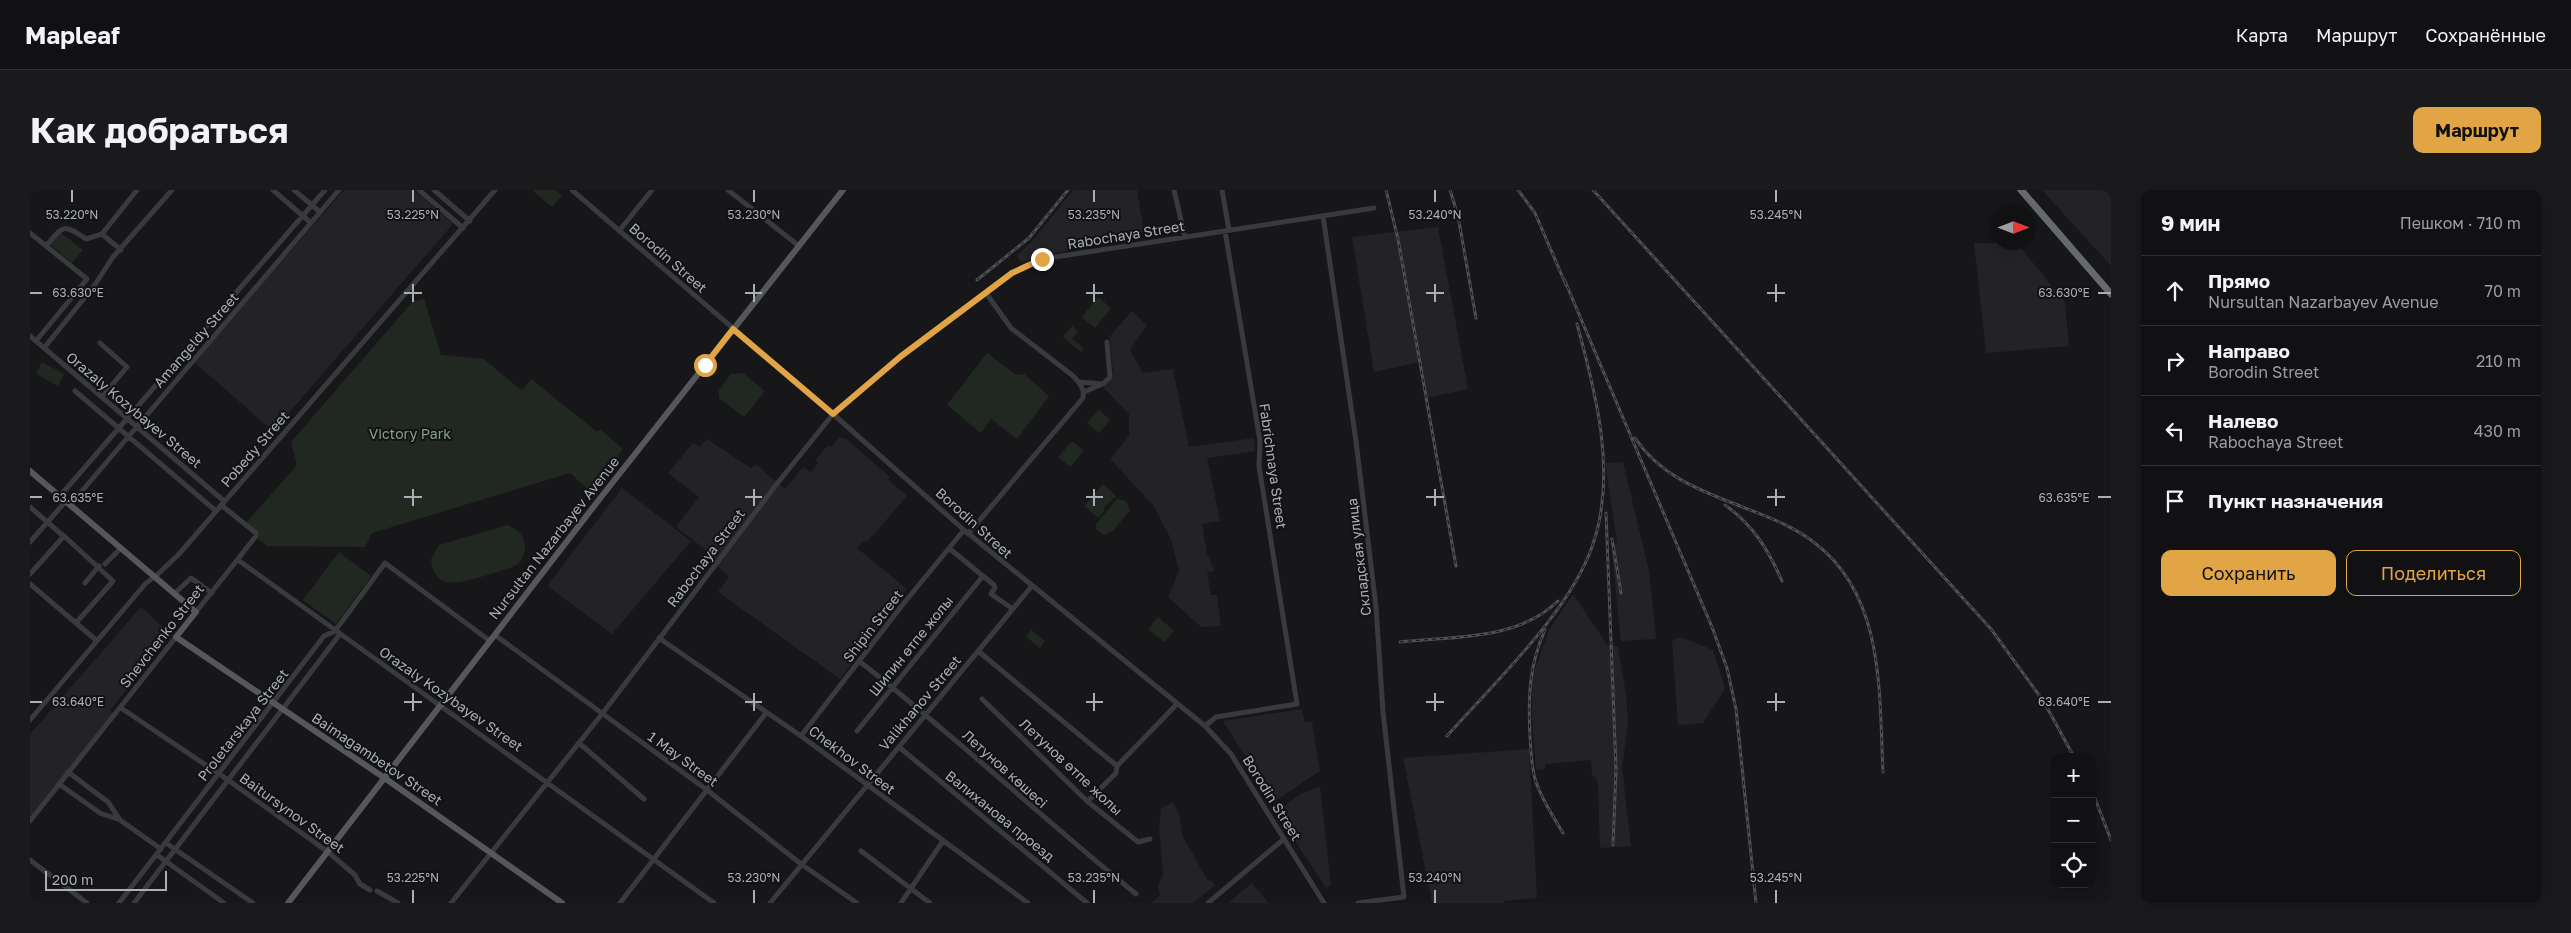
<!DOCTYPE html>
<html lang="ru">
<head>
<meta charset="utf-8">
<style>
	:root { --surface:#111113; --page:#1a1a1c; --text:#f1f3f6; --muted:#9c9da0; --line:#303133; --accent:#e2a546 }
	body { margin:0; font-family:"Golos Text",sans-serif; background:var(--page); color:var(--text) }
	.controls { position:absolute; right:15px; bottom:15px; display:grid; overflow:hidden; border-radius:10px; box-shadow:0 2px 12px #0003 }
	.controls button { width:45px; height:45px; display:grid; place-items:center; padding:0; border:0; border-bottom:1px solid var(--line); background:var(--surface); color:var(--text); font:25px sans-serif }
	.compass { position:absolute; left:1961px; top:15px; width:45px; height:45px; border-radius:50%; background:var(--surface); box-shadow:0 2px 12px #0003; rotate:90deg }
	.scale { position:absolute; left:15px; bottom:12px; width:122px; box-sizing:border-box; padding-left:5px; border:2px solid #aaafb7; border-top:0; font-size:14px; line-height:18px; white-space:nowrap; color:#aaafb7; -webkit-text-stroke:4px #121214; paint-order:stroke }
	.stop { position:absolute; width:15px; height:15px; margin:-11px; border:4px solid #e2a546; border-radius:50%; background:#fff }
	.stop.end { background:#e2a546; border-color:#fff; box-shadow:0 1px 5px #0008 }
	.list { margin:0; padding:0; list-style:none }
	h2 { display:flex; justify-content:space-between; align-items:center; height:65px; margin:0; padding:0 20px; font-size:21px }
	h2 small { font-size:16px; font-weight:400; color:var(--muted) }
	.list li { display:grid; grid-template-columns:32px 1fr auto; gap:15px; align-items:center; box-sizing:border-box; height:70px; padding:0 20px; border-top:1px solid var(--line) }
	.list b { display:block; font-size:19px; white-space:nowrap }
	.list p { margin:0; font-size:16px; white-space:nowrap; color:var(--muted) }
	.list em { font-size:16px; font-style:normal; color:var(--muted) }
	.actions { display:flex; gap:10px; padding:15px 20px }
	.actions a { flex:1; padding:11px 0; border:1px solid var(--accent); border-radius:10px; text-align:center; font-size:18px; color:var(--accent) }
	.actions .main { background:var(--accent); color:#111 }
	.icon { flex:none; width:28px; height:28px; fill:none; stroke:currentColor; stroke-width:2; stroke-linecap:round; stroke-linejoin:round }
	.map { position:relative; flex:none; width:2081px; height:713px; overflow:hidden; border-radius:10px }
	header { display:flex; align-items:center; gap:30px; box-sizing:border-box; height:70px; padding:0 25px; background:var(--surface); border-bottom:1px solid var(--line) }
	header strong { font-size:24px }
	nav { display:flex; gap:28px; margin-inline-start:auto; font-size:18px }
	.intro { display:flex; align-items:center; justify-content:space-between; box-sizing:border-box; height:120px; padding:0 30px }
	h1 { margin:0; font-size:35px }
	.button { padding:12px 22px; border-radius:10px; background:var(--accent); color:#111; font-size:18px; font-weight:700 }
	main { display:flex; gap:30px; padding:0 30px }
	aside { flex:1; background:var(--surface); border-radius:10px; box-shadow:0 2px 12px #0003 }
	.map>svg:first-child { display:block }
	.built { fill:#232326 }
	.green { fill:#212822 }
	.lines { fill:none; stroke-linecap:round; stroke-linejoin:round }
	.minor { stroke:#383a3d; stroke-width:5 }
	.major { stroke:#55575c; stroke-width:6 }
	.highway { stroke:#65686e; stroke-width:7 }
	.rail-casing { stroke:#4e5054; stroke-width:3 }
	.rail { stroke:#121214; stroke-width:1; stroke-dasharray:4; stroke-linecap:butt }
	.route { stroke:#e2a546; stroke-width:6 }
	.ticks { fill:none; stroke:#aaafb7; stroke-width:2 }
	.labels { text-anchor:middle; stroke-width:4; stroke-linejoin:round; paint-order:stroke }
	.street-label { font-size:14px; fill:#aaafb7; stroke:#121214 }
	.park-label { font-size:14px; fill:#83a183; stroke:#121214 }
	.ticks-label { font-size:12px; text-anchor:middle; fill:#aaafb7; stroke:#121214; stroke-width:4; stroke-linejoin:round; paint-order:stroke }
</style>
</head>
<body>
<header>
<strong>Mapleaf</strong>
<nav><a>Карта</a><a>Маршрут</a><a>Сохранённые</a></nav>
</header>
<div class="intro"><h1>Как добраться</h1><a class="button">Маршрут</a></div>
<main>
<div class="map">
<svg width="2081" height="713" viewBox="0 0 2081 713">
	<rect width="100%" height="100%" fill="#171719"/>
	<!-- built -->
	<path class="built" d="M314 0H384L423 34 243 241 164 172Z
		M1043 0H1107L1114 42 991 72 987 66 1004 49Z
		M2012 0H2081V76Z
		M1408 37 1438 199 1396 208 1390 172 1344 182 1322 47Z
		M1944 53H1987L2035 112 2039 156 1956 163Z
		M1102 121 1117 135 1100 160 1113 183 1143 179 1159 257 1224 248 1225 261 1177 268 1190 331 1172 334 1177 364 1185 381 1177 382 1181 405H1187L1191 436 1171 437 1138 407 1149 381 1141 349 1123 315 1080 269 1099 246V224L1073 197 1083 184 1080 146Z
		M809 248 817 249 824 256 860 287 858 290 877 306 838 351 832 352 827 358 877 399 810 489 688 402 699 387 678 366 680 363 646 337 669 307 638 283 663 253 670 257 677 249 721 278 727 275 755 299 773 277 781 282 788 273 785 271 788 267 797 256 801 257Z
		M1593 272 1619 381 1626 449 1591 451 1581 354 1587 353 1575 273Z
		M592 298 661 351 582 444 517 396Z
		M1543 404 1578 456H1588L1596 504 1598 533 1592 577 1601 656 1570 658 1568 597 1566 587 1562 586 1561 570 1515 574V579L1506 580 1502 531V487L1519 440Z
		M111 417 142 445 80 520 84 525 0 632V544Z
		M1651 447 1683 460 1693 491 1695 499 1673 533 1648 535 1642 450Z
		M1272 519 1275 532H1282L1290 581 1244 612 1193 531Z
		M1499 559 1507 708 1474 711V713H1402L1373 568Z
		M1290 596 1301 695 1296 698 1246 622 1269 605Z
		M1143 612 1149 623 1152 645 1178 691 1181 690 1185 695 1163 713H1121L1130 706 1128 695 1133 685 1129 637 1131 618Z
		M1222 693 1239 713H1198Z"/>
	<!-- green -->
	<path class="green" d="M502 0H525L532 5 522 17Z
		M31 43 53 60 42 73 20 54Z
		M1068 107 1081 118 1065 138 1052 127Z
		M394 109 411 165 454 169 492 201 501 189 566 241 571 240 593 259 560 301 540 283 342 343 335 357 237 356 228 349 227 341 216 333 267 275 261 252 383 111Z
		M1042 136 1048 141 1042 149 1054 158 1051 162 1033 147Z
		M957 163 986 185 994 184 1019 206 987 249 961 229 951 243 917 215Z
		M12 172 34 184 28 196 6 184Z
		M713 183 735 201 714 227 689 208V200L701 184Z
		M1069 220 1080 230 1069 243 1057 233Z
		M1042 251 1054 261 1040 277 1028 267Z
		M1073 294 1086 306 1073 318 1075 320 1068 328 1054 316Z
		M1087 309 1096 311 1100 320 1083 341 1074 345 1066 339V334Z
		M477 335C496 342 501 359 488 374 477 380 465 382 454 386 432 392 404 403 401 369L409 355Z
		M309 362 341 386 306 434 273 410Z
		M1128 427 1144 441 1134 452 1118 439Z
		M1001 440 1015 451 1010 458 996 447Z"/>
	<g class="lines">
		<!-- minor -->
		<path class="minor" d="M243 0 281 33
			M264 0 290 22
			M389 0 433 38
			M404 0 440 31
			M542 0 803 224 934 340 1175 536 1201 564 1294 713
			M698 0 769 56
			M1144 0 1155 47
			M1192 0 1199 40
			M1293 26 1326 251 1346 417 1353 522 1374 707 1328 713
			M589 41 622 0
			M0 43 57 89 6 151
			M16 56C34 35 33 33 56 49L72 44
			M91 60 72 44 107 0
			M0 146 194 311
			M70 153 97 177 72 207
			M14 158 64 96 83 67 142 0
			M1049 192 1073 194 1080 187 1077 152
			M45 201 186 321
			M1054 202 1070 195
			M30 306 295 0
			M40 315 309 0
			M0 317 31 344
			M938 344 1053 208C1055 198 1049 192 1042 185L981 138 956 103
			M33 345 83 391 46 433
			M0 352 36 311
			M920 359 964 395 965 398 961 404 983 419
			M208 370 684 713
			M75 374 91 358
			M0 384 34 346
			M55 393 69 376
			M0 394 66 450
			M144 404 161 388 182 403
			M166 422 226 346V343L191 315
			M465 445 677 600 771 674 827 713
			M629 448 771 546 998 713
			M948 461 1087 576
			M829 471C924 545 1012 628 1106 704
			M952 509 1057 611 1108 652 1120 649
			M91 518 198 590 298 662 325 685 330 694 340 700
			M0 530 116 393 125 387 149 364 465 0
			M1175 536 1186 527 1267 514 1229 276 1230 251 1195 41
			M827 541 953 386
			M771 546 874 413 934 340
			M549 553 614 609
			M869 557 1057 713
			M38 582 78 612 90 630
			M29 594 70 623 90 630 131 659
			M1058 611 1086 583 1087 576 1147 514
			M0 631 146 447
			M136 653 223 713
			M831 661 900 713
			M127 665 194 713
			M0 670 57 713
			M347 701 368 713
			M89 713 294 446 305 441 355 373 460 451
			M104 713 310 444
			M421 713 572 524 746 295 803 224 869 167 982 83 1012 69 1344 18
			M590 713 736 523
			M740 713 1001 397
			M871 713 913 651
			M1178 713 1254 649"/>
		<!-- major -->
		<path class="major" d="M0 281 166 422 146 447 356 589 532 713
			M258 713 568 311 813 0"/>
		<!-- highway -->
		<path class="highway" d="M1991 0 2081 104"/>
		<defs>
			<path id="rail" d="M1356 0 1368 49 1426 376
				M1420 0 1428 26 1446 128
				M1488 0 1505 23 1536 95
				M1563 0 1961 439 2014 512 2044 567
				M1534 89 1682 437 1697 478 1706 519 1726 713
				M947 90 999 48 1038 0
				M1605 248C1629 284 1666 299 1705 314 1732 325 1763 335 1786 354 1855 407 1849 504 1853 582
				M1695 315C1723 335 1738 359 1752 391
				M1576 323 1586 579 1583 655
				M1582 349 1591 403
				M1515 440C1499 475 1498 508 1500 546 1501 561 1501 577 1506 592 1512 610 1523 626 1533 643
				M1370 452C1423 446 1487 451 1528 411
				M1417 546C1464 493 1541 421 1563 354 1587 284 1566 203 1547 134
				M2062 601 2081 650"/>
		</defs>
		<!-- rail casing -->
		<use href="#rail" class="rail-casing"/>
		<!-- rail -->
		<use href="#rail" class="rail"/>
	</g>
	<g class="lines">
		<!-- route -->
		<path class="route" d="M675 175 703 139 803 224 870 167 982 83 1012 69"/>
	</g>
	<!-- ticks -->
	<path class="ticks" d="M42 0V12M383 0V12M724 0V12M1064 0V12M1405 0V12M1746 0V12M383 94V112M724 94V112M1064 94V112M1405 94V112M1746 94V112M0 103H12M374 103H392M715 103H732M1056 103H1073M1396 103H1414M1737 103H1755M2068 103H2081M383 299V316M724 299V316M1064 299V316M1405 299V316M1746 299V316M0 307H12M374 307H392M715 307H732M1056 307H1073M1396 307H1414M1737 307H1755M2068 307H2081M383 503V521M724 503V521M1064 503V521M1405 503V521M1746 503V521M0 512H12M374 512H392M715 512H732M1056 512H1073M1396 512H1414M1737 512H1755M2068 512H2081M383 700V713M724 700V713M1064 700V713M1405 700V713M1746 700V713"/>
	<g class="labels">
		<!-- street labels -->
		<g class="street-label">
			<text transform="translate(1096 45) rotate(-9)" y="5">Rabochaya Street</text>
			<text transform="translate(638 68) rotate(41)" y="5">Borodin Street</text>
			<text transform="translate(166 150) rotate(-49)" y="5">Amangeldy Street</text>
			<text transform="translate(104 220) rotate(40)" y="5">Orazaly Kozybayev Street</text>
			<text transform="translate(225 259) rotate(-49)" y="5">Pobedy Street</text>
			<text transform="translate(1243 276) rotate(82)" y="5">Fabrichnaya Street</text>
			<text transform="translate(944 333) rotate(42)" y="5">Borodin Street</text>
			<text transform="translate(524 348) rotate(-52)" y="5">Nursultan Nazarbayev Avenue</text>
			<text transform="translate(1329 367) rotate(-97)" y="5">Складская улица</text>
			<text transform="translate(676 368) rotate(-53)" y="5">Rabochaya Street</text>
			<text transform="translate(843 436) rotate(-52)" y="5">Shipin Street</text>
			<text transform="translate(132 446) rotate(-52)" y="5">Shevchenko Street</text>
			<text transform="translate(881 456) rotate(-51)" y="5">Шипин өтпе жолы</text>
			<text transform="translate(421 509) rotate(35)" y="5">Orazaly Kozybayev Street</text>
			<text transform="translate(890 513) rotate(-50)" y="5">Valikhanov Street</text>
			<text transform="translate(213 535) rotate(-52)" y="5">Proletarskaya Street</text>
			<text transform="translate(347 569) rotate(34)" y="5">Baimagambetov Street</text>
			<text transform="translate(653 569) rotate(36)" y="5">1 May Street</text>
			<text transform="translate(822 570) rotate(37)" y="5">Chekhov Street</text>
			<text transform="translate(1041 577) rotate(43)" y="5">Летунов өтпе жолы</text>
			<text transform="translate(975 579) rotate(42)" y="5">Летунов көшесі</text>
			<text transform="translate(1242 608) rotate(58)" y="5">Borodin Street</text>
			<text transform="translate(262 623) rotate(36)" y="5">Baitursynov Street</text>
			<text transform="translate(970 626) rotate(39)" y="5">Валиханова проезд</text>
		</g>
		<!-- park labels -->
		<g class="park-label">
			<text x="380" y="249">Victory Park</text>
		</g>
	</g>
	<g class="ticks-label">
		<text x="42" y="29">53.220°N</text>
		<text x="383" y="29">53.225°N</text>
		<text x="724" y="29">53.230°N</text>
		<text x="1064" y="29">53.235°N</text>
		<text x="1405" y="29">53.240°N</text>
		<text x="1746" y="29">53.245°N</text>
		<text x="2034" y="107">63.630°E</text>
		<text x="48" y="107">63.630°E</text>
		<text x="2034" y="312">63.635°E</text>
		<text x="48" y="312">63.635°E</text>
		<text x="2034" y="516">63.640°E</text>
		<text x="48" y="516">63.640°E</text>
		<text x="383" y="692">53.225°N</text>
		<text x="724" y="692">53.230°N</text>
		<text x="1064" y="692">53.235°N</text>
		<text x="1405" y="692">53.240°N</text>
		<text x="1746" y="692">53.245°N</text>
	</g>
</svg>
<div class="controls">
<button>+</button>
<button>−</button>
<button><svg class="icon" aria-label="locate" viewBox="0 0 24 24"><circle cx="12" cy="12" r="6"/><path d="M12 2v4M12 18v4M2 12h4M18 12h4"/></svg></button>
</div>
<svg class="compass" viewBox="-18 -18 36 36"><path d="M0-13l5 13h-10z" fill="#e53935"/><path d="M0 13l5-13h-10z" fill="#9c9da0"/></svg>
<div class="scale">200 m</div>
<div class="stop" style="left:675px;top:175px"></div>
<div class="stop end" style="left:1012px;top:69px"></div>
</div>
<aside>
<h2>9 мин<small>Пешком · 710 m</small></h2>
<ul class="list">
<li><svg class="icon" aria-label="ahead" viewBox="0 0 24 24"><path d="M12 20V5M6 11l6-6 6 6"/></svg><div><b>Прямо</b><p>Nursultan Nazarbayev Avenue</p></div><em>70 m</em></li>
<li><svg class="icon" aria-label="right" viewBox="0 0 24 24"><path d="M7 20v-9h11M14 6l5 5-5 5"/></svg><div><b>Направо</b><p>Borodin Street</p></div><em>210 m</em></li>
<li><svg class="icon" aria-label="left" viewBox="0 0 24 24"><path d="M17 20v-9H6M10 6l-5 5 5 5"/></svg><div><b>Налево</b><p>Rabochaya Street</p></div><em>430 m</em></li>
<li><svg class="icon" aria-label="arrive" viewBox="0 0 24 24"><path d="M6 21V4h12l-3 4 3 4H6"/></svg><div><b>Пункт назначения</b></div></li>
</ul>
<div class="actions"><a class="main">Сохранить</a><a>Поделиться</a></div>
</aside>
</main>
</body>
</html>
